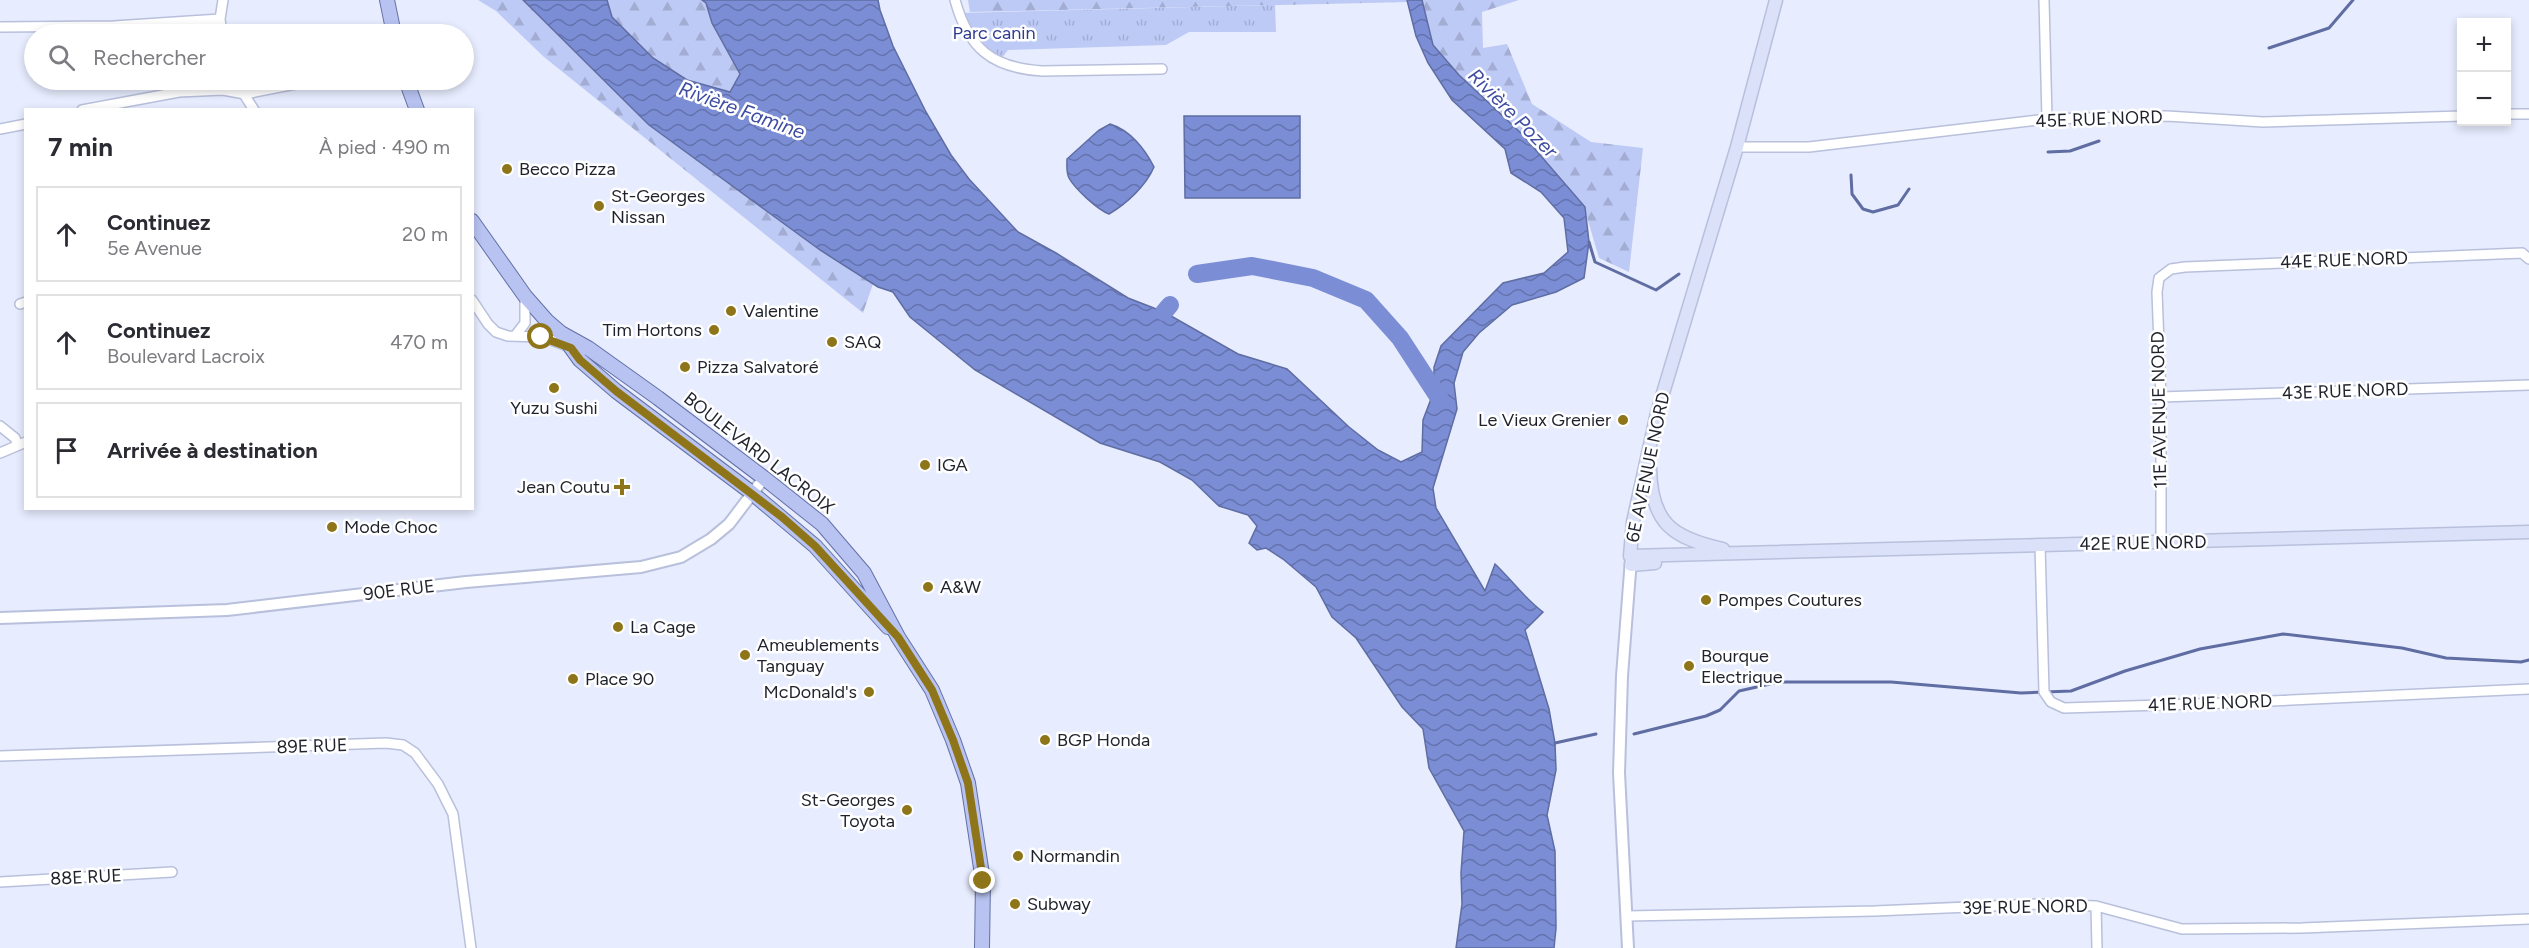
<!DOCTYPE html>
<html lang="fr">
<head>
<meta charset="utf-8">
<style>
	:root { --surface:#fff; --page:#f2f2f3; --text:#2b2b33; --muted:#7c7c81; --line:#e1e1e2 }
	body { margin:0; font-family:Figtree,sans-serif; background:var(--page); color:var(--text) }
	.controls { position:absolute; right:18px; top:18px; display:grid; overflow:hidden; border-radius:0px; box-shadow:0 3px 9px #0003 }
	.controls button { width:54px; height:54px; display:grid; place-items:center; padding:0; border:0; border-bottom:2px solid var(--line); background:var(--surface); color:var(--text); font:30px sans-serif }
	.stop { position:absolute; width:18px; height:18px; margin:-14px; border:4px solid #8e7519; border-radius:50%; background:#fff }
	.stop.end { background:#8e7519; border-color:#fff; box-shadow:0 2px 6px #0008 }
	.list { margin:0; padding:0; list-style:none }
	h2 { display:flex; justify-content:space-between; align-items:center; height:78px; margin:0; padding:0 24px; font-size:26px }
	h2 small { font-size:20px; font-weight:400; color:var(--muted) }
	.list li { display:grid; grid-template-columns:39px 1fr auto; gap:18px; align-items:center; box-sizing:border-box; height:96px; margin:0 12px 12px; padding:0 12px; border:2px solid var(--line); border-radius:0px }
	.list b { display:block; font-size:22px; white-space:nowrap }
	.list p { margin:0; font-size:20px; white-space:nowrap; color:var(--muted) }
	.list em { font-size:20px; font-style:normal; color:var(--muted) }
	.icon { flex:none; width:33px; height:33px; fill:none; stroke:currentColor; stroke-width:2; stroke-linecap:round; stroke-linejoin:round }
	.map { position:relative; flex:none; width:2529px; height:948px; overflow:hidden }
	.search { position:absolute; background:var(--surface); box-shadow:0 3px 9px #0003; left:24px; top:24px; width:450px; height:66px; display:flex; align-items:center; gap:15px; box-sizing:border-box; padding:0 21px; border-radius:33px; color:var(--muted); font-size:22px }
	.panel { position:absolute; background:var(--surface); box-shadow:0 3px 9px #0003; left:24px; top:108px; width:450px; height:402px; border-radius:0px }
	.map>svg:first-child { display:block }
	.forest { fill:url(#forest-firs) }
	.park { fill:url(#park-tufts) }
	.water { fill:url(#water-waves); stroke:#5f6da2; stroke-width:1.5 }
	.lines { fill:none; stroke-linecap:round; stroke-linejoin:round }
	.stream { stroke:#5f6da2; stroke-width:3 }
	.river { stroke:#7b8dd5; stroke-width:18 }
	.minor-casing { stroke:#b8c0dc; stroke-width:12 }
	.tertiary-casing { stroke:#b8c0dc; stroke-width:14 }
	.secondary-casing { stroke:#b8c0dc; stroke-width:15 }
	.primary-casing { stroke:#6371a6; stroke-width:16 }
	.minor { stroke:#fff; stroke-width:9 }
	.tertiary { stroke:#fff; stroke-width:10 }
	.secondary { stroke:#dbe1f8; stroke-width:12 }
	.primary { stroke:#b8c3f1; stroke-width:14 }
	.route { stroke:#8e7519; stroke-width:8 }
	.poi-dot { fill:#8e7519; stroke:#fff; stroke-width:2 }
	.labels { text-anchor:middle; stroke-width:5; stroke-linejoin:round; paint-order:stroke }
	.park-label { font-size:18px; fill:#2f3b90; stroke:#fff }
	.street-label { font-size:18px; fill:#1f222c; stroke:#fff }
	.poi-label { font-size:18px; fill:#1f222c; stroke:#fff; text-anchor:start }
	.water-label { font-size:20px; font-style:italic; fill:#3d4ca2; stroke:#fff }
</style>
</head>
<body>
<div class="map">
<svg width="2529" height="948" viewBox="0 0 2529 948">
	<defs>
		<pattern id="forest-firs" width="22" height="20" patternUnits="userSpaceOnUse" patternTransform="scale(1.5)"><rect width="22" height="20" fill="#becaf6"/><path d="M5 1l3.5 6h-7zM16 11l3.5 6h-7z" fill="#a3add3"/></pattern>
		<pattern id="park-tufts" width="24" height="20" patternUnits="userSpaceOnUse" patternTransform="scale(1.5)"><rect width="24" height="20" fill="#becaf6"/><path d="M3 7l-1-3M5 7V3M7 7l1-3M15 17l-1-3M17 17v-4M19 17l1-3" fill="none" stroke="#a3add3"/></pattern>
		<pattern id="water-waves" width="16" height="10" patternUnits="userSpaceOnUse" patternTransform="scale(1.5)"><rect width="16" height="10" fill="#7b8dd5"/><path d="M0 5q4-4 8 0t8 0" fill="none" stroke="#6473ad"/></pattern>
	</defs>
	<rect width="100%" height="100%" fill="#e7ecfe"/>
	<!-- forest -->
	<path class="forest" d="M478 0H522L604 81 704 165 873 284 863 313 544 57 496 11Z
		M607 0H702L706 3 712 23 740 74 730 92 687 80 653 58 612 17Z
		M968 0H1407L1408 2 970 12Z
		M1422 0H1519L1482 12 1483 48 1507 44 1532 104 1591 142 1643 148 1629 272 1599 258 1584 207 1459 75 1433 45Z"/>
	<!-- park -->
	<path class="park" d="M1275 5 1276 32H1189L1166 45 1008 50 999 62 984 54 959 13Z"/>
	<!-- water -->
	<path class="water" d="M523 0H607L612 17 653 58 687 80 730 92 740 74 712 23 706 3 702 0H878L880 10 893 46 926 112 951 155 969 179 1018 232 1056 253 1128 298 1164 312 1238 354 1287 369 1349 427 1378 450 1401 462 1422 452 1423 420 1434 391V367L1441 346 1503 283 1544 273 1568 252 1564 218 1541 192 1511 173 1505 149 1452 100 1428 63 1416 36 1407 0H1422L1433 45 1459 75 1522 134 1585 207 1589 242 1584 278 1556 292 1512 305 1479 333 1463 352 1454 383 1457 409 1433 488 1436 508 1485 591 1495 564C1512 580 1524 598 1543 612L1525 630 1549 709 1555 743 1556 770 1547 815 1555 851 1556 928 1554 948H1456L1462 904 1461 873 1464 831 1429 768 1423 729 1402 707 1356 638 1332 617 1316 587 1283 559 1266 548 1257 550 1249 543 1257 526 1248 515 1219 506 1192 480 1160 462 1100 443 975 370 910 317 893 292 878 287 820 250 649 125Z
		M1184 116H1300V198H1185Z
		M1110 124C1130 130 1145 149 1154 167 1146 186 1126 204 1109 214 1098 210 1075 189 1069 178 1066 172 1067 166 1067 159L1099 130Z"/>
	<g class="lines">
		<!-- stream -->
		<path class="stream" d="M2269 48 2329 28 2353 0
			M2048 152 2070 151 2099 141
			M1851 175 1852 194 1863 209 1873 212 1898 205 1909 189
			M1589 242 1595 262 1656 290 1679 274
			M1634 734 1706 716 1720 710 1739 691 1779 682H1891L2021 693 2071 691 2125 671 2200 649 2283 634 2402 648 2446 658 2521 662 2529 660
			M1555 743 1596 734"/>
		<!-- river -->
		<path class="river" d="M1197 274 1252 266 1313 278 1366 300 1400 338 1441 401
			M1164 312 1170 305"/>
		<defs>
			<path id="minor" d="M955 0C968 48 992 68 1042 71L1162 69
				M2044 0 2047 119
				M0 27 114 26 220 19
				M222 34 220 19 223 0
				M235 80 254 110
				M271 80 288 83
				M82 110 179 92 223 90 245 94 316 80
				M2506 114H2529
				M0 129 26 124
				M1737 147H1809L2047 119 2167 116 2263 122 2462 116
				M472 300 488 324 496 332 508 336 543 337 568 346
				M20 304 26 302
				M515 336 525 323V296
				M2161 397 2529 385
				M0 426 15 438 18 445
				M0 453 26 442
				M2161 542V397L2157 292 2159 278 2171 269 2185 267 2522 253 2529 259
				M2040 545 2044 692 2051 702 2064 708 2226 703 2529 689
				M0 756 386 743 403 745 415 753 438 784 453 814 471 948
				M0 882 172 872
				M2096 906 2097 948
				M1627 916 1875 911 2037 904 2096 906 2182 929 2302 928 2529 919"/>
			<path id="tertiary" d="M0 618 227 610 466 582 641 567 681 557 711 539 729 524 764 478
				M1628 948 1619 773 1622 676 1631 559"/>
			<path id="secondary" d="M1776 0 1737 147 1657 413 1633 522 1630 556 2529 532
				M1650 468C1651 523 1672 538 1723 549
				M1631 565 1655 563"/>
			<path id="primary" d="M387 0 394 34
				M406 80 417 110
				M472 221 525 296 547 321 561 333 588 348 658 398 764 478 822 524 864 573 898 637 932 690 953 740 968 783 983 881 982 948
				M562 335 580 360 616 391 752 493 815 546 888 627"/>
		</defs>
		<!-- minor casing -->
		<use href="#minor" class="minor-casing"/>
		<!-- tertiary casing -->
		<use href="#tertiary" class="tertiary-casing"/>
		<!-- secondary casing -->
		<use href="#secondary" class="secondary-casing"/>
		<!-- primary casing -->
		<use href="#primary" class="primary-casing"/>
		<!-- minor -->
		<use href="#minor" class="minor"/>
		<!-- tertiary -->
		<use href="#tertiary" class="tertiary"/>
		<!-- secondary -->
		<use href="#secondary" class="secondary"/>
		<!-- primary -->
		<use href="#primary" class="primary"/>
	</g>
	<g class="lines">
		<!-- route -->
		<path class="route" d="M541 337 571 348 580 360 616 391 782 517 815 546 898 637 932 690 953 740 968 783 983 881"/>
	</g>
	<!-- markers -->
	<g class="poi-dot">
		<circle cx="507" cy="169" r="6"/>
		<circle cx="599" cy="206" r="6"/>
		<circle cx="731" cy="311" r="6"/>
		<circle cx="714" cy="330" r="6"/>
		<circle cx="832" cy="342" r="6"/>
		<circle cx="685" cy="367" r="6"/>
		<circle cx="554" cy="388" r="6"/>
		<circle cx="1623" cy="420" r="6"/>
		<circle cx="925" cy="465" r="6"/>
		<path d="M619 478h6v6h6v6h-6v6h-6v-6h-6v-6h6z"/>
		<circle cx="332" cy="527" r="6"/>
		<circle cx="928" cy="587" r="6"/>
		<circle cx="1706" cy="600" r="6"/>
		<circle cx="618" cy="627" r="6"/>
		<circle cx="745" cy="655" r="6"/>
		<circle cx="1689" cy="666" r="6"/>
		<circle cx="573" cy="679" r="6"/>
		<circle cx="869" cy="692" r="6"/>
		<circle cx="1045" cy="740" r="6"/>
		<circle cx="907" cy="810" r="6"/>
		<circle cx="1018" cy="856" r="6"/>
		<circle cx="1015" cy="904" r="6"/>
	</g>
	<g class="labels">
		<!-- park labels -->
		<g class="park-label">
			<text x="994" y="39">Parc canin</text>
		</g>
		<!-- street labels -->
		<g class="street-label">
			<text transform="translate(2099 119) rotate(-2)" y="6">45E RUE NORD</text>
			<text transform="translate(2344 260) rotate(-2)" y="6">44E RUE NORD</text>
			<text transform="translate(2345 391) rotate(-2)" y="6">43E RUE NORD</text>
			<text transform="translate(2159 410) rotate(-91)" y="6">11E AVENUE NORD</text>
			<text transform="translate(759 453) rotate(38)" y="6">BOULEVARD LACROIX</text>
			<text transform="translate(1648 467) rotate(-78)" y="6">6E AVENUE NORD</text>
			<text transform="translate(2143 543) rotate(-1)" y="6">42E RUE NORD</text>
			<text transform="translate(399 590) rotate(-7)" y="6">90E RUE</text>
			<text transform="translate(2210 703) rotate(-2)" y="6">41E RUE NORD</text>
			<text transform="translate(312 746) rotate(-2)" y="6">89E RUE</text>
			<text transform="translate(86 877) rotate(-3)" y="6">88E RUE</text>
			<text transform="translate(2025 907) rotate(-1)" y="6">39E RUE NORD</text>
		</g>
		<!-- poi labels -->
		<g class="poi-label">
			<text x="519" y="175">Becco Pizza</text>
			<text x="611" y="202">St-Georges<tspan x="611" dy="21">Nissan</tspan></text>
			<text x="743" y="317">Valentine</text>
			<text x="702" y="336" text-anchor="end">Tim Hortons</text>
			<text x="844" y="348">SAQ</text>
			<text x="697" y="373">Pizza Salvatoré</text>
			<text x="554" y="414" text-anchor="middle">Yuzu Sushi</text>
			<text x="1611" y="426" text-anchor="end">Le Vieux Grenier</text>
			<text x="937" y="471">IGA</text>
			<text x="610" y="493" text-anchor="end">Jean Coutu</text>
			<text x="344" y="533">Mode Choc</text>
			<text x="940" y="593">A&amp;W</text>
			<text x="1718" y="606">Pompes Coutures</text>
			<text x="630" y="633">La Cage</text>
			<text x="757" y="651">Ameublements<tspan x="757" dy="21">Tanguay</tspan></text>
			<text x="1701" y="662">Bourque<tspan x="1701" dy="21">Electrique</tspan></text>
			<text x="585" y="685">Place 90</text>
			<text x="857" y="698" text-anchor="end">McDonald's</text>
			<text x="1057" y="746">BGP Honda</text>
			<text x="895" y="806" text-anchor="end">St-Georges<tspan x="895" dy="21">Toyota</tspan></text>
			<text x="1030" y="862">Normandin</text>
			<text x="1027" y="910">Subway</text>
		</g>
		<!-- water labels -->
		<g class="water-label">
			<text transform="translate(742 110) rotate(20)" y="7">Rivière Famine</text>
			<text transform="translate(1513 113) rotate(45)" y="7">Rivière Pozer</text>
		</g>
	</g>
</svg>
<div class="controls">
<button>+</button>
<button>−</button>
</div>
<div class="stop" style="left:541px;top:337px"></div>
<div class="stop end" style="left:983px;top:881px"></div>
<div class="search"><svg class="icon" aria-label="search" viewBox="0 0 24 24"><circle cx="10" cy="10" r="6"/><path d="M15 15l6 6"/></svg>Rechercher</div>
<section class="panel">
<h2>7 min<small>À pied · 490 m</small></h2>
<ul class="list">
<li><svg class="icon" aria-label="ahead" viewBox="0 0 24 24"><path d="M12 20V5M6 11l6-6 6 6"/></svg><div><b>Continuez</b><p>5e Avenue</p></div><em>20 m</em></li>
<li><svg class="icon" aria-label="ahead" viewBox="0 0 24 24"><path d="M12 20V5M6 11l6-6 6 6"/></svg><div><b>Continuez</b><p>Boulevard Lacroix</p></div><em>470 m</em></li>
<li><svg class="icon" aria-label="arrive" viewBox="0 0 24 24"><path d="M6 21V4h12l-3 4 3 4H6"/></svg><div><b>Arrivée à destination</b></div></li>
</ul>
</section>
</div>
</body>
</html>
